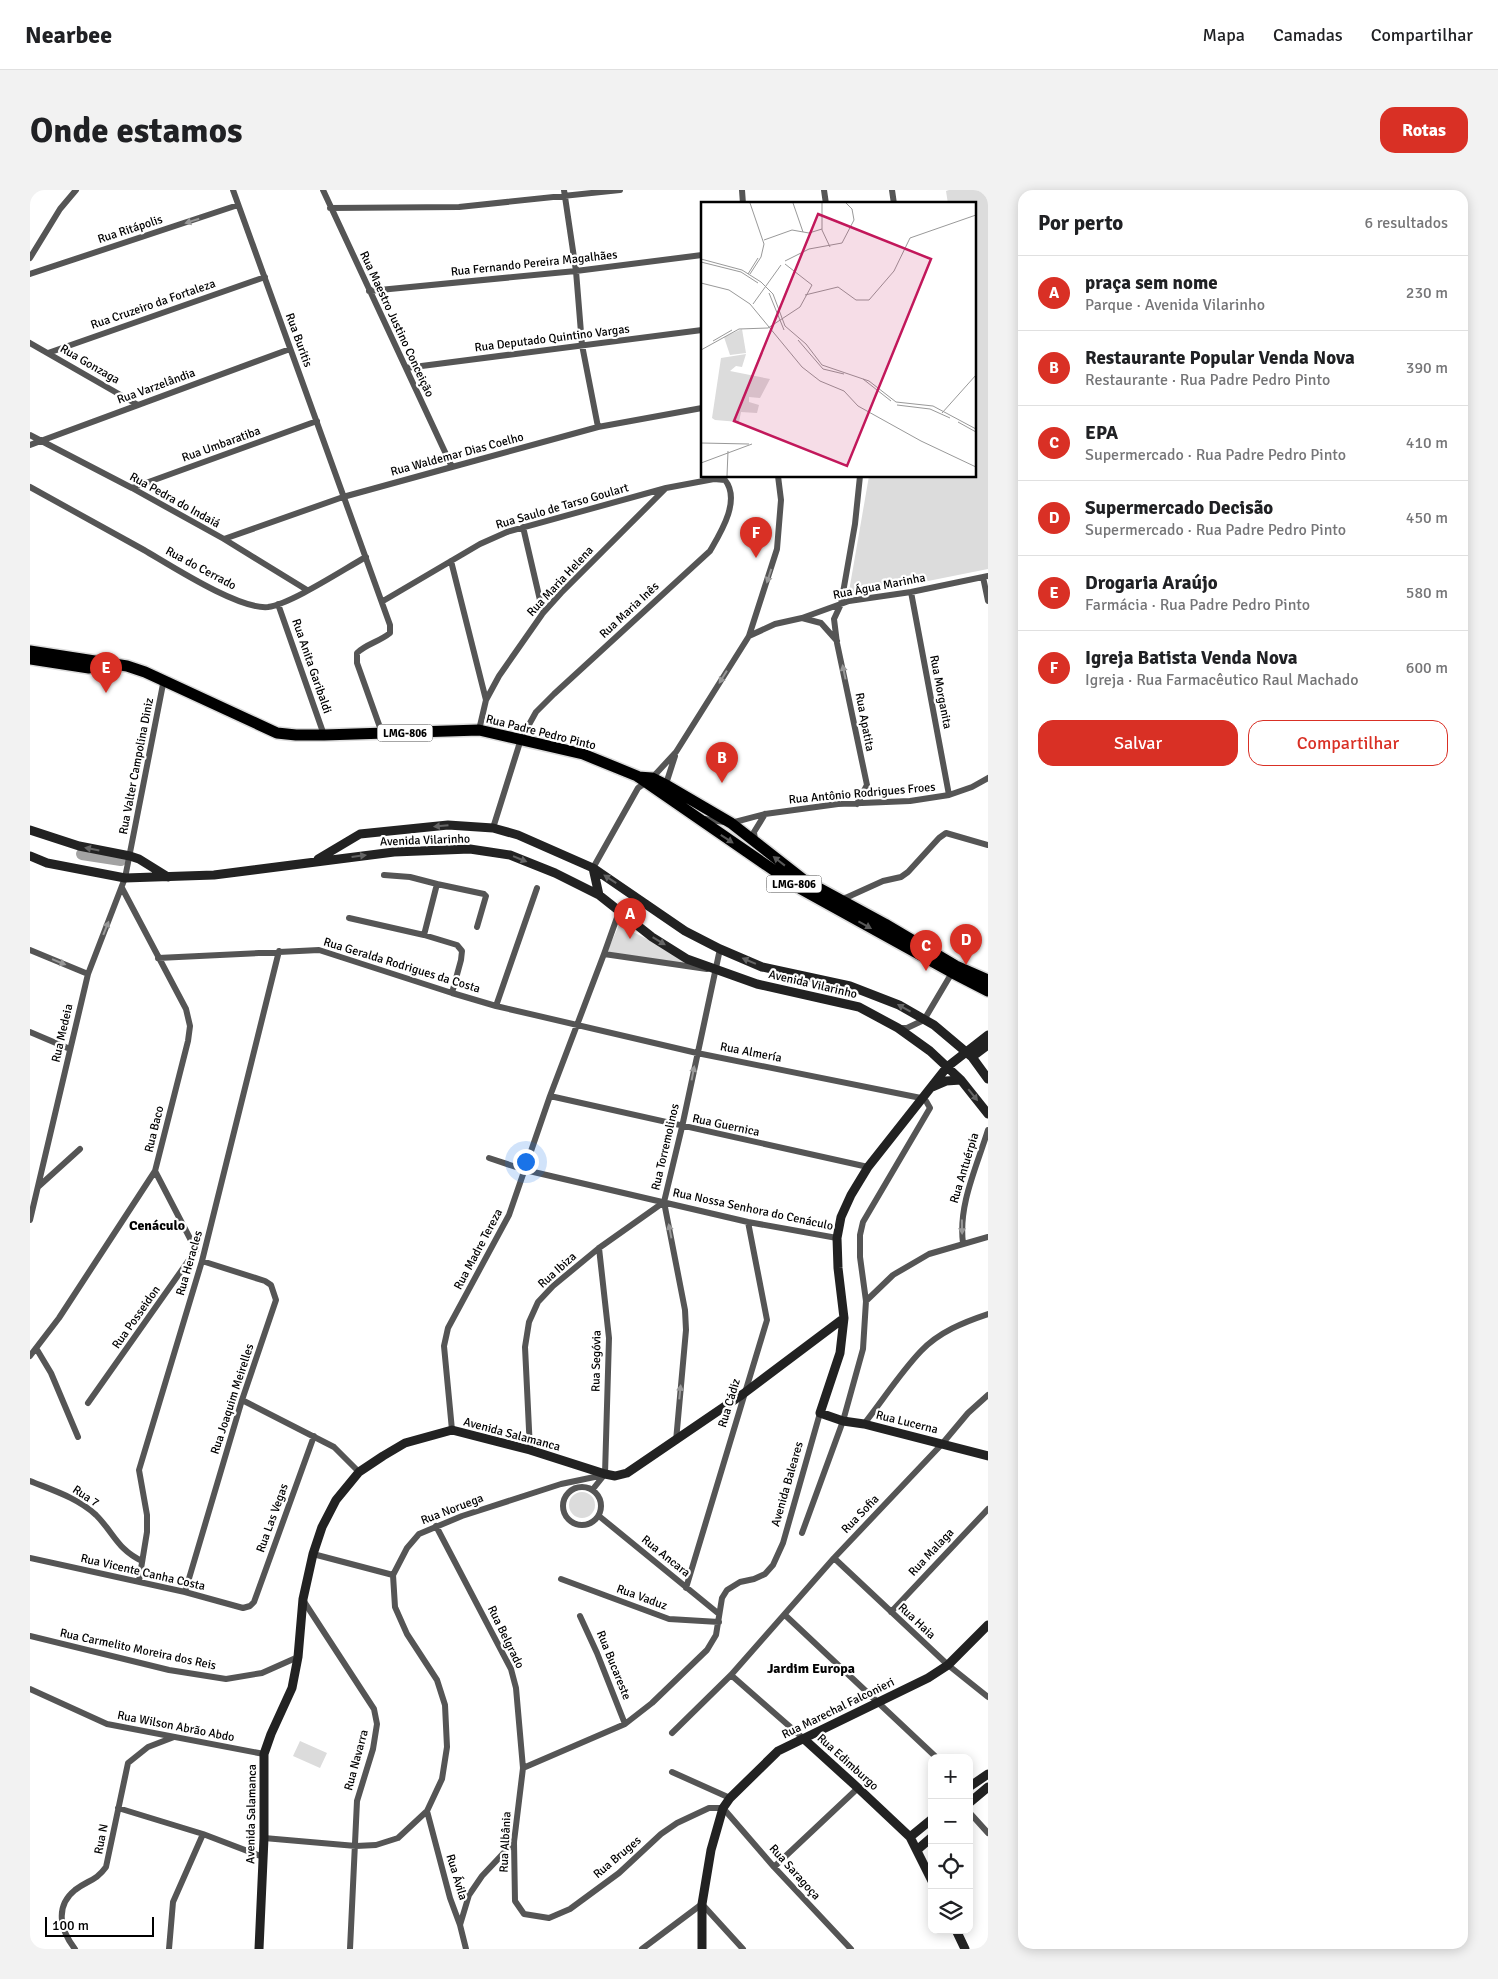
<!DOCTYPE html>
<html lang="pt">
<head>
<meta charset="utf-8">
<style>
	:root { --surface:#fff; --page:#f2f2f2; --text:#202124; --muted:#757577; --line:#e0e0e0; --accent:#d93025 }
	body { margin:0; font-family:Signika,sans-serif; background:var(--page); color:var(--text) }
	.controls { position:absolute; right:15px; bottom:15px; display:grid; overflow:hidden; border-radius:10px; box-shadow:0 2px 12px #0003 }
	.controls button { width:45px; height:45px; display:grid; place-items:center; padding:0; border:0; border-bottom:1px solid var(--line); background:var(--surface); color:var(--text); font:25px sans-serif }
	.scale { position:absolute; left:15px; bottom:12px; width:109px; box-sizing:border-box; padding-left:5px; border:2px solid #000; border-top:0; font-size:14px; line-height:18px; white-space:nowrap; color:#000; -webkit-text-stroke:4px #fff; paint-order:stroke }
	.you { position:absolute; left:495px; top:971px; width:18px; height:18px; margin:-12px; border:4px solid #fff; border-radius:50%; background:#1a73e8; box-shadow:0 0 0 8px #1a73e833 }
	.badge { display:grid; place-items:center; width:32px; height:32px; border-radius:50%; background:var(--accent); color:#fff; font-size:16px; font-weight:700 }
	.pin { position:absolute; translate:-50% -41px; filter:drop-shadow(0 1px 2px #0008) }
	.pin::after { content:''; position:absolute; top:26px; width:18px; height:15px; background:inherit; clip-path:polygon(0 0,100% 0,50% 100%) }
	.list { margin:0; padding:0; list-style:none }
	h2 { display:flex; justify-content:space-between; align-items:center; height:65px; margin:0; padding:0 20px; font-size:21px }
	h2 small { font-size:16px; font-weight:400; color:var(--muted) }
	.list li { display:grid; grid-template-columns:32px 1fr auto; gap:15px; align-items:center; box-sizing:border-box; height:75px; padding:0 20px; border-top:1px solid var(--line) }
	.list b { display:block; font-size:19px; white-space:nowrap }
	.list p { margin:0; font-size:16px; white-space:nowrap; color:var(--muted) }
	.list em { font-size:16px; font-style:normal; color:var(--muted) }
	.actions { display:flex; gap:10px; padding:15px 20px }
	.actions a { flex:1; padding:11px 0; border:1px solid var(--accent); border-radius:15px; text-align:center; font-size:18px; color:var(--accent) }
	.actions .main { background:var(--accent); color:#fff }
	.icon { flex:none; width:28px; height:28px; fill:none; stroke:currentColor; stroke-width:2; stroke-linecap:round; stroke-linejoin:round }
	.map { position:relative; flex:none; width:958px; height:1759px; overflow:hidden; border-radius:15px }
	header { display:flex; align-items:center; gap:30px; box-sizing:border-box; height:70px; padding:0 25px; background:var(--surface); border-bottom:1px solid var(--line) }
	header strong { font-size:24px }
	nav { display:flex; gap:28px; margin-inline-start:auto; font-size:18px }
	.intro { display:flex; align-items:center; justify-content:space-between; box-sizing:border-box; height:120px; padding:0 30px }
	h1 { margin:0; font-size:35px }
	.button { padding:12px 22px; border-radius:15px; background:var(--accent); color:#fff; font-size:18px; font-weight:700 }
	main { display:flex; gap:30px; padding:0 30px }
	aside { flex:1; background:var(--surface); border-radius:15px; box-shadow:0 2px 12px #0003 }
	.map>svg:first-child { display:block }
	.green { fill:#dcdcdc }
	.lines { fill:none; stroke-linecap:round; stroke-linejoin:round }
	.river { stroke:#a3a3a3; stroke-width:12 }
	.highway-casing { stroke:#dbdbdb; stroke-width:14 }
	.street { stroke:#555; stroke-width:6 }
	.secondary { stroke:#222; stroke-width:9 }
	.highway { stroke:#000; stroke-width:11 }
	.oneway { fill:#999 }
	.oneway2 { fill:#646464 }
	.oneway3 { fill:#595959 }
	.labels { text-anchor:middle; stroke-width:4.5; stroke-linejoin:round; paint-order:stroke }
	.shield { fill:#fff; stroke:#4c4c4c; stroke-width:1 }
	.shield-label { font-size:11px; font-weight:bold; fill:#000 }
	.street-label { font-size:12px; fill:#000; stroke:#fff }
	.neighbourhood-label { font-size:14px; font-weight:bold; fill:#000; stroke:#fff }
	.inset-road { fill:none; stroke:#999; stroke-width:1 }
	.view { fill:#c2185b; fill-opacity:0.15; stroke:#c2185b; stroke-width:2.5 }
	.inset-edge { fill:none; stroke:#000; stroke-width:2.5 }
</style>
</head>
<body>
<header>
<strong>Nearbee</strong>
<nav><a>Mapa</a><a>Camadas</a><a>Compartilhar</a></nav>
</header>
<div class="intro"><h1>Onde estamos</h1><a class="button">Rotas</a></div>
<main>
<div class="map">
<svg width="958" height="1759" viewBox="0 0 958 1759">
	<rect width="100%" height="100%" fill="#fff"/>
	<!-- green -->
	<path class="green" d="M919 0H958V379L818 407 839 286H944V14H918L916 1Z
		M589 735 675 778 577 762Z
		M539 1315a13 13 0 1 1 26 0a13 13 0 1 1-26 0Z
		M270 1551 297 1563 290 1578 263 1566Z"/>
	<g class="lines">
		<!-- river -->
		<path class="river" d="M52 664 91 670"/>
		<defs>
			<path id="highway" d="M0 461 97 476 115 482 247 543 266 545H294L449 540 553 564 607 586 771 699 923 783 958 801
				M0 469 59 478
				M608 587 622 588 636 595 701 633 774 690 855 734 926 776 958 790"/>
		</defs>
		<!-- highway casing -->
		<use href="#highway" class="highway-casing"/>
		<!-- street -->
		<path class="street" d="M203 0 360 435V443C349 452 336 454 327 463V473L352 543
			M293 0 422 277
			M534 0 546 81 552 155 568 237
			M712 0 713 14
			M794 0 796 14
			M862 0 864 14
			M300 18 429 17 590 0
			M0 68 30 19 46 0
			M0 84 208 15
			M339 101 546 81 672 65
			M0 153 108 215
			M18 163 235 87
			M376 178 672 140
			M0 245 102 298 194 349 277 400
			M0 255 260 159
			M0 297C38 318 76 339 114 360 140 375 209 420 238 417 261 414 314 379 336 367
			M102 298 287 231
			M493 337 513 423
			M194 349 313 307 422 277 568 237 672 218
			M421 371 456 510
			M953 387 958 411
			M881 402 919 605
			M353 411 450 354 477 342 636 298 684 289 695 290C711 310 691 342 680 361L524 504 506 522 491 549 463 638
			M248 414 294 545
			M772 428 791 433 807 451
			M719 446 745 434 772 428 819 411 881 402 958 386
			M449 540 456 510 469 486 513 423 531 403 635 299
			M635 597 645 566
			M827 614 837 595 807 453 804 429 811 414 825 334 830 286
			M675 629 701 633 735 624 808 614 880 611 919 605 942 597 958 588
			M725 651 724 642 735 624
			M563 678 608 598 622 588 646 562 719 446 747 359 751 310 748 286
			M354 685 380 687 407 694
			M811 710 853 691 871 687 878 682 909 648 916 643 958 655
			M319 728 394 745 427 755 432 761 431 770 422 803
			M394 745 407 694 454 704 456 706 447 737
			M0 760 58 784
			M574 764 677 779
			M128 768 289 760 422 803 466 816 667 863 891 908 896 911 900 918 833 1032 830 1045V1067L836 1111 833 1159 813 1231 772 1343
			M466 816 507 698
			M868 838H877L894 830 923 781
			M0 842 40 859
			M520 906 838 977
			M459 968 495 980 718 1032 807 1048
			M125 981 166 1060
			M8 997 50 959
			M0 1030 58 784 95 688 134 489
			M933 1053C928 1015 947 976 958 940
			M569 1058 579 1148 575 1284
			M836 1111 863 1085 899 1064 958 1047
			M6 1158 21 1183 48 1247
			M0 1166 29 1128 125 981 158 851 160 836 156 819 92 698
			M212 1210 304 1257 329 1282
			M58 1213 166 1060
			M834 1234C853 1210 870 1183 891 1161 909 1142 934 1132 958 1124
			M422 1240 414 1156 418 1138 479 1025 520 906 574 764 589 722
			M646 1251 656 1140 655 1120 634 1012 652 937 690 759
			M500 1260 495 1157 499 1132 508 1112 523 1096 569 1058 634 1012
			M0 1291C22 1300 48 1308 66 1325 84 1343 87 1359 112 1371
			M533 1316a19 19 0 1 1 38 0a19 19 0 1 1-38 0Z
			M563 1299 575 1284
			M569 1326 689 1424
			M406 1336 481 1479 486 1498 493 1578 484 1652 485 1711 494 1724 519 1728 540 1719 589 1683 631 1644 647 1633 679 1618H693L744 1677 821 1759
			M283 1364 363 1385
			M0 1368 155 1402 213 1418 220 1416 224 1412 284 1246
			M804 1368 918 1475 958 1507
			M531 1389 639 1429 689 1432
			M109 1391 117 1342V1325L109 1280 172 1071 249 761
			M656 1398 737 1130 718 1032
			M155 1402 212 1210 246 1110 241 1095 235 1091 172 1071
			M273 1410 344 1519 347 1534 343 1559 327 1611 320 1759
			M861 1422 958 1319
			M755 1425 907 1568
			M550 1426 567 1463 595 1534
			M0 1446 139 1480 196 1489 232 1483 268 1467
			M701 1485 774 1549
			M0 1499 77 1534 234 1564
			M642 1543 701 1485 804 1368 912 1254 938 1223 958 1205
			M493 1578 595 1534 622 1513 677 1460 686 1445 692 1408 697 1400 710 1392 724 1389 735 1384 743 1375 753 1353 790 1223
			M642 1582 700 1608
			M88 1618 173 1644 233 1667
			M397 1621 420 1708 430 1735 436 1759
			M939 1622 958 1643
			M234 1648 326 1656 346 1655 368 1648 397 1621 412 1589 417 1557 415 1515 407 1490 377 1444 365 1417 363 1385 377 1358 389 1344 432 1326 531 1294 574 1285
			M744 1677 828 1598
			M430 1735 439 1705 452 1686 484 1652
			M45 1759C31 1741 24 1717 45 1700 58 1690 66 1691 76 1677L98 1573 118 1557 144 1547
			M139 1759 143 1712 173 1644
			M612 1759 672 1714 713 1759"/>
		<!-- secondary -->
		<path class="secondary" d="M0 640 49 656 100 666 109 669 138 687
			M0 666 17 673 95 688 184 685 364 662 440 659 480 665 525 683 569 705 622 747 657 769 727 794 829 817 868 838 900 861 931 890 958 924
			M288 669 330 644 418 635 463 638 488 645 563 678 655 741 690 759 732 777 820 796 869 815 904 835 942 867 958 889
			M563 678 569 705
			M589 722 608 712 616 714
			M958 845 917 877 838 977 821 1005 811 1027 807 1048 808 1078 814 1128 810 1163 790 1223 813 1231 834 1234 958 1266
			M942 867 958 855
			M902 897 916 891 931 890
			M774 1549 828 1598 880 1647 902 1691
			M939 1597 958 1584
			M939 1613 958 1597
			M880 1647 902 1629
			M887 1660 902 1647
			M926 1740 935 1759
			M229 1759 234 1648V1564L241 1544 262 1498 268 1467 273 1409 283 1364 292 1337 306 1310 329 1282 353 1266 375 1253 422 1240 500 1260 575 1284 585 1286 597 1283 713 1204 814 1128
			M672 1759V1714L681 1660 693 1618 700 1608 748 1561 898 1488 918 1475 958 1435"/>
		<!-- highway -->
		<use href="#highway" class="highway"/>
	</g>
	<!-- one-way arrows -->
	<defs><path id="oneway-solid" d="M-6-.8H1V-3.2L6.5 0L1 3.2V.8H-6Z" transform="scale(1.25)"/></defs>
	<g class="oneway">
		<use href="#oneway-solid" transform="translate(162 31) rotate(162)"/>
		<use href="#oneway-solid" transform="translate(739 386) rotate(108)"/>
		<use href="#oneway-solid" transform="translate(814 482) rotate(-102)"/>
		<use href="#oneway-solid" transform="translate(693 487) rotate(122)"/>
		<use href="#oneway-solid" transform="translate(76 738) rotate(-68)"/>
		<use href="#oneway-solid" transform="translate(29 772) rotate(22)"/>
		<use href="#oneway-solid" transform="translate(663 883) rotate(-79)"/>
		<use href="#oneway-solid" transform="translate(932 1037) rotate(89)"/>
		<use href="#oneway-solid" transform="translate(640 1041) rotate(-101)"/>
		<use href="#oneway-solid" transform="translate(650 1202) rotate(-84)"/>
	</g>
	<g class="oneway2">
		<use href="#oneway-solid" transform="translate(411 636) rotate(175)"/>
		<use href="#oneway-solid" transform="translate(62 659) rotate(-169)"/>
		<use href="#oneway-solid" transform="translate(329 666) rotate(-7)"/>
		<use href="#oneway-solid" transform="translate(490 669) rotate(22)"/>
		<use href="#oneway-solid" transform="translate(580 689) rotate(-147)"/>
		<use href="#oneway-solid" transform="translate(629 751) rotate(31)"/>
		<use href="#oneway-solid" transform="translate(719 771) rotate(-157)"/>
		<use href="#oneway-solid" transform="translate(874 818) rotate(-151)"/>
		<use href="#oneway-solid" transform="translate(943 905) rotate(51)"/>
	</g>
	<g class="oneway3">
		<use href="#oneway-solid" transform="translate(697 649) rotate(33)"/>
		<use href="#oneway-solid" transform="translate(749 671) rotate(-142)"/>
		<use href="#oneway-solid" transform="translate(835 735) rotate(29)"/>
	</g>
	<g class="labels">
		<!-- shield labels -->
		<g class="shield">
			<rect x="347.5" y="534.5" width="55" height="17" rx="4"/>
			<rect x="736.5" y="685.5" width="55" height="17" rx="4"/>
		</g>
		<g class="shield-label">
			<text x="375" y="547">LMG-806</text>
			<text x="764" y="698">LMG-806</text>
		</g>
		<!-- street labels -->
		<g class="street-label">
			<text transform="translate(100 39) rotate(-18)" y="4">Rua Ritápolis</text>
			<text transform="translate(504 73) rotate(-6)" y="4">Rua Fernando Pereira Magalhães</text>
			<text transform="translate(123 114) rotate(-19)" y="4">Rua Cruzeiro da Fortaleza</text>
			<text transform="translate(367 134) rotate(65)" y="4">Rua Maestro Justino Conceição</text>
			<text transform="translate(522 148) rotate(-7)" y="4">Rua Deputado Quintino Vargas</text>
			<text transform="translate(269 150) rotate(70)" y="4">Rua Buritis</text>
			<text transform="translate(60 174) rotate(30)" y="4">Rua Gonzaga</text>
			<text transform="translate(126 196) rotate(-20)" y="4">Rua Varzelândia</text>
			<text transform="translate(191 254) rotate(-20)" y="4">Rua Umbaratiba</text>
			<text transform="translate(427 264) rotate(-15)" y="4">Rua Waldemar Dias Coelho</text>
			<text transform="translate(145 310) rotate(29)" y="4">Rua Pedra do Indaiá</text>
			<text transform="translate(532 316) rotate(-16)" y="4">Rua Saulo de Tarso Goulart</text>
			<text transform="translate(171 378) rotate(28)" y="4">Rua do Cerrado</text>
			<text transform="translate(530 391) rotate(-47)" y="4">Rua Maria Helena</text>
			<text transform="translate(849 396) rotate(-11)" y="4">Rua Água Marinha</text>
			<text transform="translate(599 420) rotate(-43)" y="4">Rua Maria Inês</text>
			<text transform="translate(282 476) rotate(71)" y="4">Rua Anita Garibaldi</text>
			<text transform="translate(911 502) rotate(79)" y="4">Rua Morganita</text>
			<text transform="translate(835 532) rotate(79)" y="4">Rua Apatita</text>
			<text transform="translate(511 542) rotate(14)" y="4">Rua Padre Pedro Pinto</text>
			<text transform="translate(106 576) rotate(-79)" y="4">Rua Valter Campolina Diniz</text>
			<text transform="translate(832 603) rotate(-5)" y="4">Rua Antônio Rodrigues Froes</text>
			<text transform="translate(395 650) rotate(-2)" y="4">Avenida Vilarinho</text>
			<text transform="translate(372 775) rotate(17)" y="4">Rua Geralda Rodrigues da Costa</text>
			<text transform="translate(783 794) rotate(13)" y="4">Avenida Vilarinho</text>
			<text transform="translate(32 843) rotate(-77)" y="4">Rua Medeia</text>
			<text transform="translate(721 862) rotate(11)" y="4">Rua Almería</text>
			<text transform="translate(696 935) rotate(12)" y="4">Rua Guernica</text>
			<text transform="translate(124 939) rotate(-76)" y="4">Rua Baco</text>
			<text transform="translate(635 957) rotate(-77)" y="4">Rua Torremolinos</text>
			<text transform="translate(934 978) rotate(-73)" y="4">Rua Antuérpia</text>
			<text transform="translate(723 1019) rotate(12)" y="4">Rua Nossa Senhora do Cenáculo</text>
			<text transform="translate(448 1059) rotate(-62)" y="4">Rua Madre Tereza</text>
			<text transform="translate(159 1073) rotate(-74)" y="4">Rua Heracles</text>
			<text transform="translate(527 1080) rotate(-42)" y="4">Rua Ibiza</text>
			<text transform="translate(106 1127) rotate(-55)" y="4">Rua Posseidon</text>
			<text transform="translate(566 1171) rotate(-89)" y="4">Rua Segóvia</text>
			<text transform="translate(202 1209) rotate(-72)" y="4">Rua Joaquim Meirelles</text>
			<text transform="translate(699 1213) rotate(-73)" y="4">Rua Cádiz</text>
			<text transform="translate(877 1232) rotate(14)" y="4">Rua Lucerna</text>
			<text transform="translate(482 1244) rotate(15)" y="4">Avenida Salamanca</text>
			<text transform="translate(757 1294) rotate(-74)" y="4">Avenida Baleares</text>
			<text transform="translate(56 1306) rotate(33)" y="4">Rua 7</text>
			<text transform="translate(422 1319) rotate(-21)" y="4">Rua Noruega</text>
			<text transform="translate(830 1324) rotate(-46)" y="4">Rua Sofia</text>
			<text transform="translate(242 1328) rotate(-70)" y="4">Rua Las Vegas</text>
			<text transform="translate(901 1362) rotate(-47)" y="4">Rua Malaga</text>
			<text transform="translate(636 1366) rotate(39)" y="4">Rua Ancara</text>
			<text transform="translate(113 1382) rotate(13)" y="4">Rua Vicente Canha Costa</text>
			<text transform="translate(612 1407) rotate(20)" y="4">Rua Vaduz</text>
			<text transform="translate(887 1431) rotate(43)" y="4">Rua Haia</text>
			<text transform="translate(476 1447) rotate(64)" y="4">Rua Belgrado</text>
			<text transform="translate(108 1459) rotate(12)" y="4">Rua Carmelito Moreira dos Reis</text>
			<text transform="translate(584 1475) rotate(68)" y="4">Rua Bucareste</text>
			<text transform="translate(808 1518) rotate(-26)" y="4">Rua Marechal Falconieri</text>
			<text transform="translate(146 1536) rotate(11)" y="4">Rua Wilson Abrão Abdo</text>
			<text transform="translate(326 1570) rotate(-75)" y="4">Rua Navarra</text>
			<text transform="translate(818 1572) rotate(42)" y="4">Rua Edimburgo</text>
			<text transform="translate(221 1624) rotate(-89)" y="4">Avenida Salamanca</text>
			<text transform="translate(71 1649) rotate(-79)" y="4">Rua N</text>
			<text transform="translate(475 1652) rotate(-87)" y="4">Rua Albânia</text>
			<text transform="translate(587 1667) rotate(-40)" y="4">Rua Bruges</text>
			<text transform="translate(765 1682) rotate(48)" y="4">Rua Saragoça</text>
			<text transform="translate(427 1687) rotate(73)" y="4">Rua Ávila</text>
		</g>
		<!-- neighbourhood labels -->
		<g class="neighbourhood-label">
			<text x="127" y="1040">Cenáculo</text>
			<text x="781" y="1483">Jardim Europa</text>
		</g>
	</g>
	<!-- overview -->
	<g transform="translate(671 12)">
		<rect width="275" height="275" fill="#fff"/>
		<path d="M41 127 45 151 29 153 23 135ZM45 152 41 165 35 164 29 169 69 177 59 196 48 195V200L58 203 56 211 40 210 38 220 14 218 11 216 20 156Z" fill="#dcdcdc"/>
		<path class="inset-road" d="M92 1 102 30M121 1V28L129 45M63 38 91 28 108 31 121 27M0 57 41 68 60 80 72 92 84 124 105 142 121 163 168 179 195 200 232 204 275 227M84 59 108 47 141 41 153 18 151 7 145 1M0 60 40 70 57 81M47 72 57 56M49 72 60 55 63 42 49 1M0 81 28 88 49 102 101 165 119 179 143 189 157 204 220 239 275 265M68 91 83 128M104 93 137 85 155 98H168L193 69 209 36 275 13M52 102 80 63M97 138 122 167 143 172M12 139 31 128M0 148 38 127 67 126 99 105 111 83 84 62M162 177 190 199M196 203 229 207 249 216M241 211 275 173M257 220 275 230M0 241 48 242M0 261 51 242M26 274 27 249"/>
		<path class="view" d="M117 12 230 57 146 264 33 219Z"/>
		<rect width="275" height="275" class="inset-edge"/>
	</g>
</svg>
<div class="controls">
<button>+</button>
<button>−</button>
<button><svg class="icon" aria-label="locate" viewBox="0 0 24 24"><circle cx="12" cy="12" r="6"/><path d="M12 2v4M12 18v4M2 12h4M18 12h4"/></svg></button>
<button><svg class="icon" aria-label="layers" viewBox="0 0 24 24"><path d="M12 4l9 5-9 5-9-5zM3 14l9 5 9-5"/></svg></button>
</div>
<div class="scale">100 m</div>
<div class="you"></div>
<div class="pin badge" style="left:600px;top:749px">A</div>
<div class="pin badge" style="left:692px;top:593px">B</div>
<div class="pin badge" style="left:896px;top:781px">C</div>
<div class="pin badge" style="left:936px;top:775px">D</div>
<div class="pin badge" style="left:76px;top:503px">E</div>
<div class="pin badge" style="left:726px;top:368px">F</div>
</div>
<aside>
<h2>Por perto<small>6 resultados</small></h2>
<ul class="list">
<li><span class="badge">A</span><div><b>praça sem nome</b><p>Parque · Avenida Vilarinho</p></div><em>230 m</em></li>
<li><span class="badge">B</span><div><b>Restaurante Popular Venda Nova</b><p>Restaurante · Rua Padre Pedro Pinto</p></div><em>390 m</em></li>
<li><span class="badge">C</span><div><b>EPA</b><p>Supermercado · Rua Padre Pedro Pinto</p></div><em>410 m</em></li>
<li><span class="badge">D</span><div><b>Supermercado Decisão</b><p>Supermercado · Rua Padre Pedro Pinto</p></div><em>450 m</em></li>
<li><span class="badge">E</span><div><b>Drogaria Araújo</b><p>Farmácia · Rua Padre Pedro Pinto</p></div><em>580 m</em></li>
<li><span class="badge">F</span><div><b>Igreja Batista Venda Nova</b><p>Igreja · Rua Farmacêutico Raul Machado</p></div><em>600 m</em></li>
</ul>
<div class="actions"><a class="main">Salvar</a><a>Compartilhar</a></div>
</aside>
</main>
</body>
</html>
